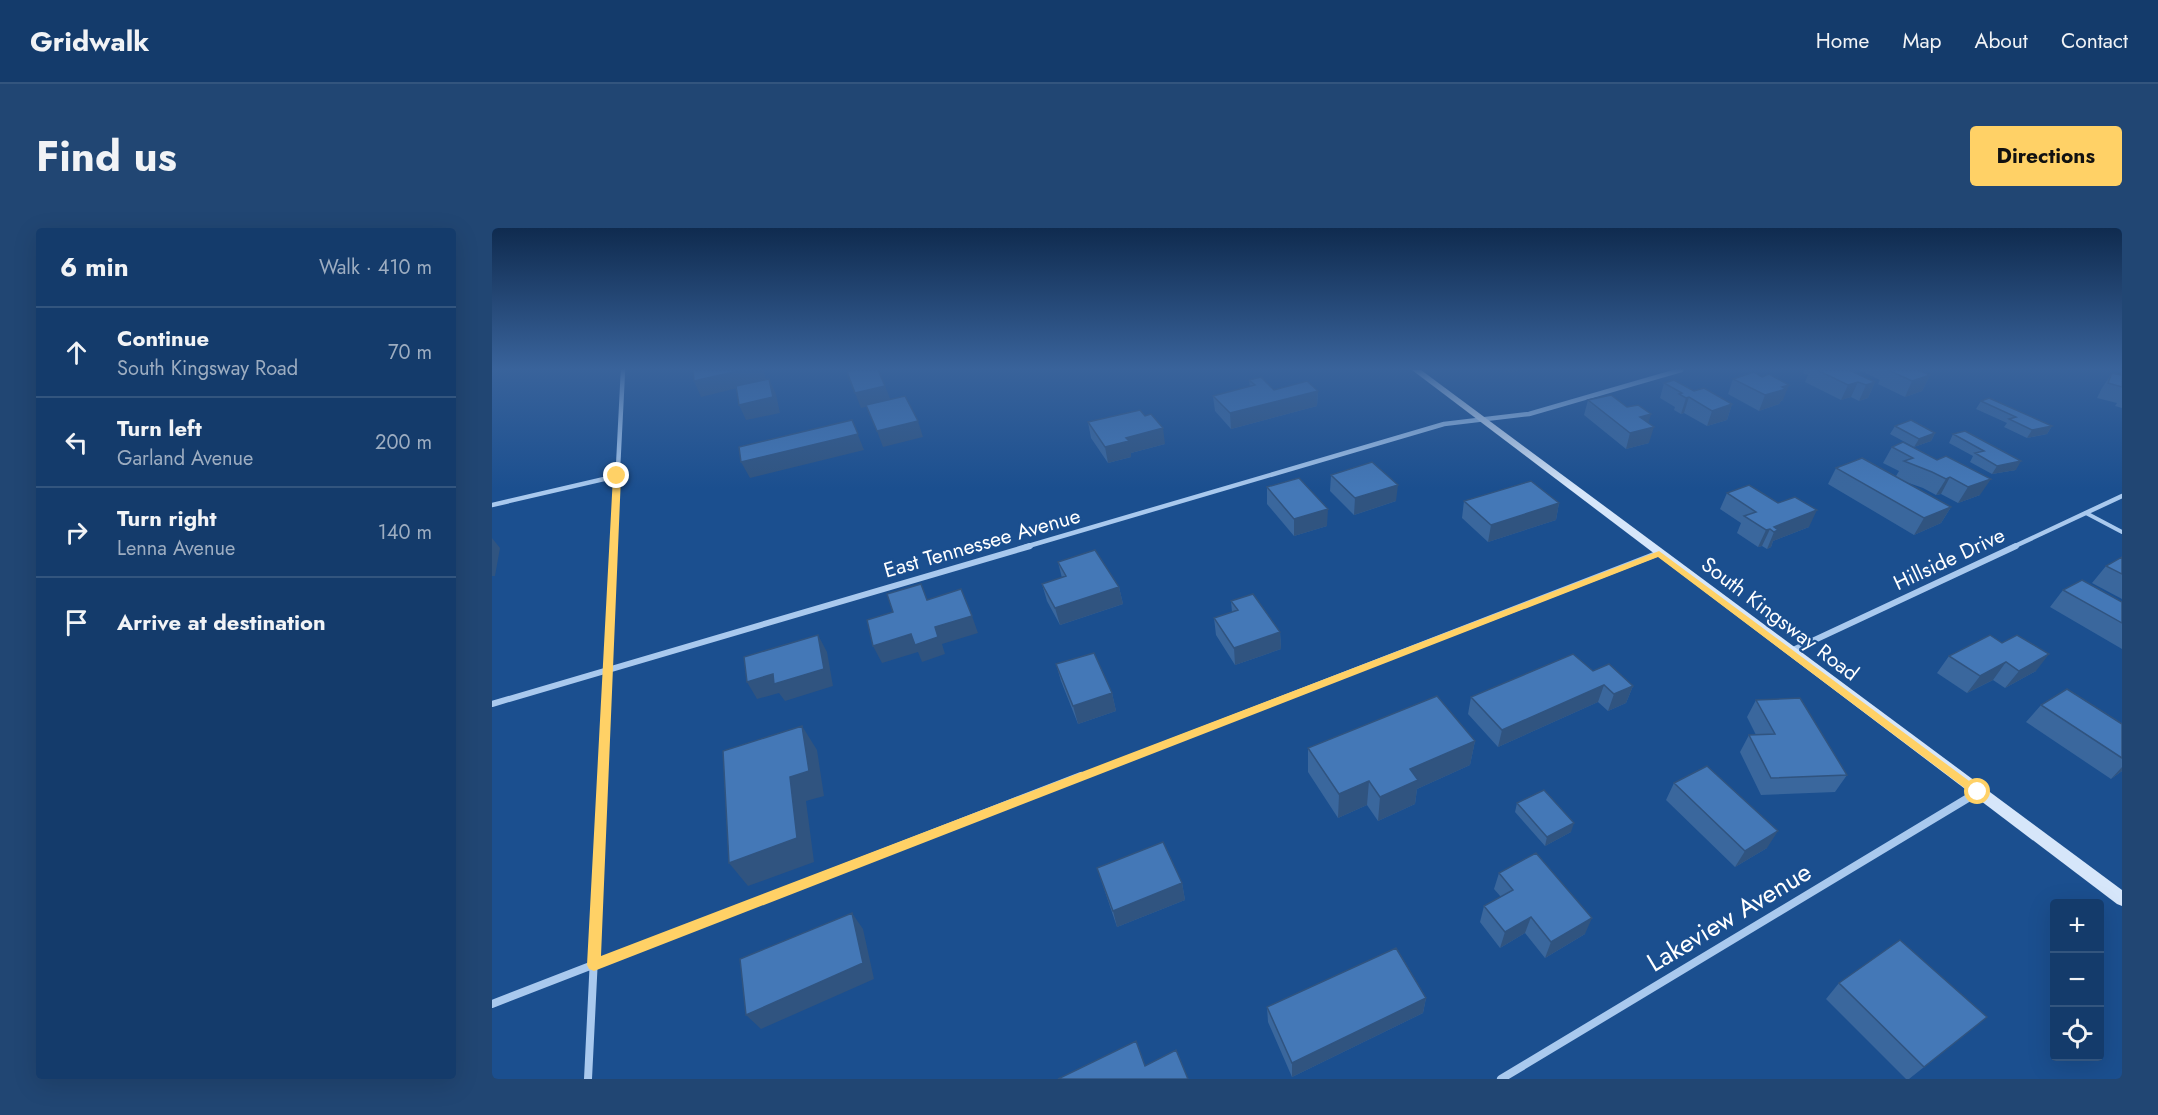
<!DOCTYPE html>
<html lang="en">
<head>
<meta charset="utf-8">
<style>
	:root { --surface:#143b6b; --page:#214673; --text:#f1f3f6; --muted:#9dadc1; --line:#33557e; --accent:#ffd166 }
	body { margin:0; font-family:Jost,sans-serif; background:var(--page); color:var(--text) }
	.controls { position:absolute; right:18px; bottom:18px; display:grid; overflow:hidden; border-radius:6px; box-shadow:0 6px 24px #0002 }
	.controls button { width:54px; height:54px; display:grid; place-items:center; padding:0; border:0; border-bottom:2px solid var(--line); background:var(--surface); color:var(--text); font:30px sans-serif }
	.stop { position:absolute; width:18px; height:18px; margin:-14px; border:4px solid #ffd166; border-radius:50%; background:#fff }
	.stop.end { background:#ffd166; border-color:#fff; box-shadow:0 2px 6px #0008 }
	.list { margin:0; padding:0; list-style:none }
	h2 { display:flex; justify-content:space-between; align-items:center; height:78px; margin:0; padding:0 24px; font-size:26px }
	h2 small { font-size:20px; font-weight:400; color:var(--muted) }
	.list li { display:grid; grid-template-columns:39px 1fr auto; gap:18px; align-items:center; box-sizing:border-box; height:90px; padding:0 24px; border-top:2px solid var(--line) }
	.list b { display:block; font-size:22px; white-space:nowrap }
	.list p { margin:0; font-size:20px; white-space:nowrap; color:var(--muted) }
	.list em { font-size:20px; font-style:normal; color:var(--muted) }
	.icon { flex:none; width:33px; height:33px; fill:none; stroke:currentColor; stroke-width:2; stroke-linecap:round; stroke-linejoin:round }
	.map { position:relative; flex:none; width:1630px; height:851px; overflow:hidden; border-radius:6px }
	header { display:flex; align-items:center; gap:36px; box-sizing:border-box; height:84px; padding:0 30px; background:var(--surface); border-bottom:2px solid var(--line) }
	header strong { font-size:28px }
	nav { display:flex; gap:33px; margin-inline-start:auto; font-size:21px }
	.intro { display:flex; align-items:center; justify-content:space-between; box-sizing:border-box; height:144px; padding:0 36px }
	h1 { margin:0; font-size:42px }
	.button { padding:15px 27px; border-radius:6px; background:var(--accent); color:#111; font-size:21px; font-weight:700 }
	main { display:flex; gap:36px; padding:0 36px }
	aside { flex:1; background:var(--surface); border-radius:6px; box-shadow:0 6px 24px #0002 }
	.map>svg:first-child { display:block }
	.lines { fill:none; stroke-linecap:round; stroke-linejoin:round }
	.lane { stroke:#a9c9ee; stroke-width:4 }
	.street-far2 { stroke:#a9c9ee; stroke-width:4.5 }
	.street-far1 { stroke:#a9c9ee; stroke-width:6 }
	.street { stroke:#a9c9ee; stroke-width:8 }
	.secondary { fill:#d6e6fa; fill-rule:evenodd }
	.wall { fill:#3a679d }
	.shaded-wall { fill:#305480 }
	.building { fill:#4478b7; stroke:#305480; stroke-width:1.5 }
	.route { fill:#ffd166 }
	.labels { text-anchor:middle; stroke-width:4.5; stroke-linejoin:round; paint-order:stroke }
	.street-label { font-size:21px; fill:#fff; stroke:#1b4f8f }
	.near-street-label { font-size:26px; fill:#fff; stroke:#1b4f8f }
</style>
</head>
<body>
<header>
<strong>Gridwalk</strong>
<nav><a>Home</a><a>Map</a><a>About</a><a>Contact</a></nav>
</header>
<div class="intro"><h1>Find us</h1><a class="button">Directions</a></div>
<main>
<aside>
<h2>6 min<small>Walk · 410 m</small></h2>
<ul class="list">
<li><svg class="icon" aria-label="ahead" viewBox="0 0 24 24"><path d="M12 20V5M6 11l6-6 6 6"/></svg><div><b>Continue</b><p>South Kingsway Road</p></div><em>70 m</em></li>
<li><svg class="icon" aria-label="left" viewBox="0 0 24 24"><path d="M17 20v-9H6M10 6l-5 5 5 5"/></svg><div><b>Turn left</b><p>Garland Avenue</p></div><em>200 m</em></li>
<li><svg class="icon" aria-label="right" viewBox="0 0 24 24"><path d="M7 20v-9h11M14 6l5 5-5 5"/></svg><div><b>Turn right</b><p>Lenna Avenue</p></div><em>140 m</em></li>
<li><svg class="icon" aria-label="arrive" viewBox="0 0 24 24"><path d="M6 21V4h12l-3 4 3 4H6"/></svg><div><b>Arrive at destination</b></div></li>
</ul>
</aside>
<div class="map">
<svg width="1630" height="851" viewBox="0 0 1630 851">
	<rect width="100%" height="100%" fill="#1b4f8f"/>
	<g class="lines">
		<!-- lane -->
		<path class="lane" d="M1594 285 1630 304"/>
		<!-- street-far2 -->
		<path class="street-far2" d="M0 277 125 248
			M122 319 131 142
			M533 319 952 196 1037 186 1189 142
			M1521 319 1630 268"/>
		<!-- street-far1 -->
		<path class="street-far1" d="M1299 423 1524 318
			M0 476 538 318
			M111 550 122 318
			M585 550 1167 325"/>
		<!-- street -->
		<path class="street" d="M0 776 589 548
			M96 851 111 548
			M1009 851 1486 564"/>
		<!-- secondary -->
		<path class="secondary" d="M920 142H929L1630 662V678L1625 676Z"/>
	</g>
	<!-- wall -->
	<path class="wall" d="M1312 142H1357L1383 154 1376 170 1367 173 1359 169 1349 172 1313 154 1316 147 1311 145Z
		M1367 142H1426L1438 147 1430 163 1413 169 1386 156 1388 152Z
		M1630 144V180L1623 178 1625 175 1605 170 1610 160 1620 145 1628 147Z
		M1241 151 1291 172 1289 173 1287 176 1267 183 1236 166Z
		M757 152 782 162 826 163 825 178 739 201 723 183 721 168 758 159Z
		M1172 155 1202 163 1240 176 1235 192 1215 198 1192 185 1189 186 1182 182 1183 179 1168 170Z
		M1096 172 1157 195V215L1134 221 1092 187Z
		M1489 173 1560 198 1555 206 1535 210 1512 199 1515 195 1484 181Z
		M596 194 673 216 639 225V229L616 235 599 210Z
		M1403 198 1443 205 1439 213 1422 219 1398 206Z
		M1461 206 1524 242 1500 246 1478 234 1481 228 1457 215Z
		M1411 214 1488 267 1466 275 1449 266 1444 267 1431 260 1411 253 1459 279 1449 295 1422 307 1336 256 1344 240 1404 248 1407 243 1391 235 1400 219Z
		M839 247 904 273 862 287 838 263Z
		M775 259 835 298 802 308 775 276Z
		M1235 265 1317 299 1281 313 1279 319 1275 321 1270 318 1266 319 1245 305 1249 295 1228 281Z
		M972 273 1067 275 1064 292 996 314 970 290Z
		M1630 329V371L1600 355 1614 338Z
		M566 334 627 359 631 376 568 397 555 373 550 356 570 350Z
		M1571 362 1630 374V421L1558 379Z
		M739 373 788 404 789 421 743 437 724 407 722 390 740 384Z
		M1510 415 1544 443 1513 460 1501 452 1475 465 1445 445 1457 428Z
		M564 436 620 465 624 483 586 496 569 453Z
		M1101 443 1141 458 1134 475 1116 483 1106 474 1006 519 976 486 979 469Z
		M1264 472 1355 547 1343 564 1269 567 1248 524 1257 507H1264L1255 489Z
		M1549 477 1630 496V543L1619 551 1534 494Z
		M983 513 978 537 925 561 923 576 886 593 875 577 846 590 816 544V520Z
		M1182 555 1275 620 1243 639 1174 572Z
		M1025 575 1079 604 1053 618 1023 584Z
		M605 640 690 655 693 672 625 699Z
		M1007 645 1093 706 1053 730 1033 705 1008 720 988 694 992 678 1009 669 1002 661Z
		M1347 755 1495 789 1417 851H1414L1334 771Z
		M934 770 931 785 800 849 776 794 775 779Z"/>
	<!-- shaded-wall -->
	<path class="shaded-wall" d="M250 142H272L274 153 209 169 202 153Z
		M1013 142H1029L1013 146Z
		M1438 147 1430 163 1413 169 1420 153Z
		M277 151 284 166 288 185 254 192 247 177Z
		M1366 154 1359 169 1349 172 1356 157Z
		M1383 154 1376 170 1367 173 1374 157Z
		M1297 157 1291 172 1289 173 1287 176 1267 183 1273 167 1290 159Z
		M393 158 399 173 369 180 363 165Z
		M826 163 825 178 739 201 738 185Z
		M1197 169 1192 185 1189 186 1194 170Z
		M1240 176 1235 192 1215 198 1220 183Z
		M1159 186 1155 201 1162 199 1157 215 1134 221 1138 205 1148 189Z
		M360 192 372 222 258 250 249 234Z
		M426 193 431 209 391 219 385 203Z
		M1560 198 1555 206 1535 210 1540 202Z
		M671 200 673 216 639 225V229L616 235 613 219 634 210Z
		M1443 205 1439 213 1422 219 1427 211Z
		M1529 233 1524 242 1500 246 1505 238Z
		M1458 249 1449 266 1444 267 1454 251Z
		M1499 251 1488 267 1466 275 1476 259Z
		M906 257 904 273 862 287 863 270Z
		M1067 275 1064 292 996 314 999 297Z
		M1459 279 1449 295 1422 307 1432 290Z
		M836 281 835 298 802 308V291Z
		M1325 282 1317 299 1281 313 1279 319 1275 321 1282 304V299Z
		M1278 301 1270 318 1266 319 1274 302Z
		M0 310 8 320 3 348H0Z
		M627 359 631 376 568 397 563 380Z
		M480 388 486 405 450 416 453 426 430 434 426 424 390 435 381 418Z
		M788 404 789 421 743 437 742 420Z
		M326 407 335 424 341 458 293 473 287 465 265 471 255 454Z
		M1557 426 1544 443 1513 460 1527 443Z
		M1514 434 1501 452 1475 465 1488 448Z
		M1112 457 1106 474 1006 519 1010 502Z
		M1141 458 1134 475 1116 483 1122 466Z
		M620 465 624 483 586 496 581 478Z
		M310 498 325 522 332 568 314 573 322 634 256 658 237 635 298 549Z
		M983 513 978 537 925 561 923 576 886 593 888 569 918 541Z
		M1630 539V543L1619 551Z
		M877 553 875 577 846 590 847 566Z
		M1082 595 1079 604 1053 618 1055 609Z
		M1286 603 1275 620 1243 639 1253 623Z
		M690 655 693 672 625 699 621 683Z
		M360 685 371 701 382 751 269 801 254 787Z
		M1039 689 1033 705 1008 720 1013 704Z
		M1100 690 1093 706 1053 730 1059 714Z
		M934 770 931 785 800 849V835Z"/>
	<!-- building -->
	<path class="building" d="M201 142H250L202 153Z
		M363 142H386L393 158 363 165 355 144Z
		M1325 142H1357L1383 154 1374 157 1366 154 1356 157Z
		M1396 142H1426L1438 147 1420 153Z
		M1262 144 1270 149 1277 146 1297 157 1290 159 1294 161 1273 167 1241 151Z
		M1620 145 1629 147 1630 145V159L1616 155Z
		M769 149 782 162 815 153 826 163 738 185 721 168 763 157 757 152Z
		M277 151 281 169 247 177 244 158Z
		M1182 152 1202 163 1212 160 1240 176 1220 183 1197 169 1194 170 1187 166 1190 165 1172 155Z
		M1119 167 1135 179 1146 177 1159 186 1148 189 1162 199 1138 205 1096 172Z
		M413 168 426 193 385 203 374 177Z
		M1497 170 1560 198 1540 202 1517 191 1524 189 1489 173Z
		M648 182 653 188 659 186 671 200 634 210 637 213 613 219 596 194Z
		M360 192 366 206 249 234 247 219Z
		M1419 192 1443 205 1427 211 1403 198Z
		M1473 203 1529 233 1505 238 1483 225 1492 223 1461 206Z
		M1411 214 1445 232 1454 228 1499 251 1476 259 1458 249 1454 251 1440 244 1412 233 1421 230 1400 219Z
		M1370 230 1459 279 1432 290 1344 240Z
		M880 234 906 257 863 270 839 247Z
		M807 250 836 281 802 291 775 259Z
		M1039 253 1067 275 999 297 972 273Z
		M1257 257 1286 275 1303 269 1325 282 1282 299 1286 302 1282 304 1278 301 1274 302 1252 288 1264 284 1235 265Z
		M603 322 627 359 563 380 550 356 574 348 566 334Z
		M1630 329V346L1614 338Z
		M1590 352 1630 374V395L1571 362Z
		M429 356 435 372 469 361 480 388 443 399 446 409 423 417 419 406 381 418 375 392 401 384 395 366Z
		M761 366 788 404 742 420 722 390 746 382 739 373Z
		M326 407 332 441 282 456 281 446 255 454 252 429Z
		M1498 407 1510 415 1525 407 1557 426 1527 443 1514 434 1488 448 1457 428Z
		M602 425 620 465 581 478 564 436Z
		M1081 426 1101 443 1117 436 1141 458 1122 466 1112 457 1010 502 979 469Z
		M1575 461 1630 496V530L1549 477Z
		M945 468 983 513 918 541 926 552 888 569 877 553 847 566 816 520Z
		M1308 470 1355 547 1279 550 1257 507 1283 506 1264 472Z
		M310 498 317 543 298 549 305 610 237 635 231 523Z
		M1215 538 1286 603 1253 623 1182 555Z
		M1052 562 1082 595 1055 609 1025 575Z
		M671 614 690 655 621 683 605 640Z
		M1044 625 1100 690 1059 714 1039 689 1013 704 992 678 1021 662 1007 645Z
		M360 685 371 735 254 787 248 731Z
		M1408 712 1495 789 1432 839 1347 755Z
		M904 720 934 770 800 835 775 779Z
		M644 813 653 838 684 822 696 851H566Z"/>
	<!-- sky -->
	<linearGradient id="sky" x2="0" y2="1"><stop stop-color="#0f2b4f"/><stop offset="0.54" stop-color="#39639b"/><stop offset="1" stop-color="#39639b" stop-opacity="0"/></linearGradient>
	<rect width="1630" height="261" fill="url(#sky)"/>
	<!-- route -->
	<path class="route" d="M125 246 129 248 109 728 1167 323 1492 564 1490 567H1482L1166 329 102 743 97 741 95 737 121 248Z"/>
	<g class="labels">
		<!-- street labels -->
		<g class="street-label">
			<text transform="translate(490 315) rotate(-16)" y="7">East Tennessee Avenue</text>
			<text transform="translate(1457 331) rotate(-25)" y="7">Hillside Drive</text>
			<text transform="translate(1288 391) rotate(37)" y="7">South Kingsway Road</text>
		</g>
		<!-- near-street labels -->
		<g class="near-street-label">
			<text transform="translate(1237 689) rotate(-31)" y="9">Lakeview Avenue</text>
		</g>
	</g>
</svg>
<div class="controls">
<button>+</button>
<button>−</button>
<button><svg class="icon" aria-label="locate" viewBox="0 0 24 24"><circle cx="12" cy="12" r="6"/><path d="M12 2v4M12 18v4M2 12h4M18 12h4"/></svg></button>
</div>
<div class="stop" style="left:1486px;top:564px"></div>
<div class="stop end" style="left:125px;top:248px"></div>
</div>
</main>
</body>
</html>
